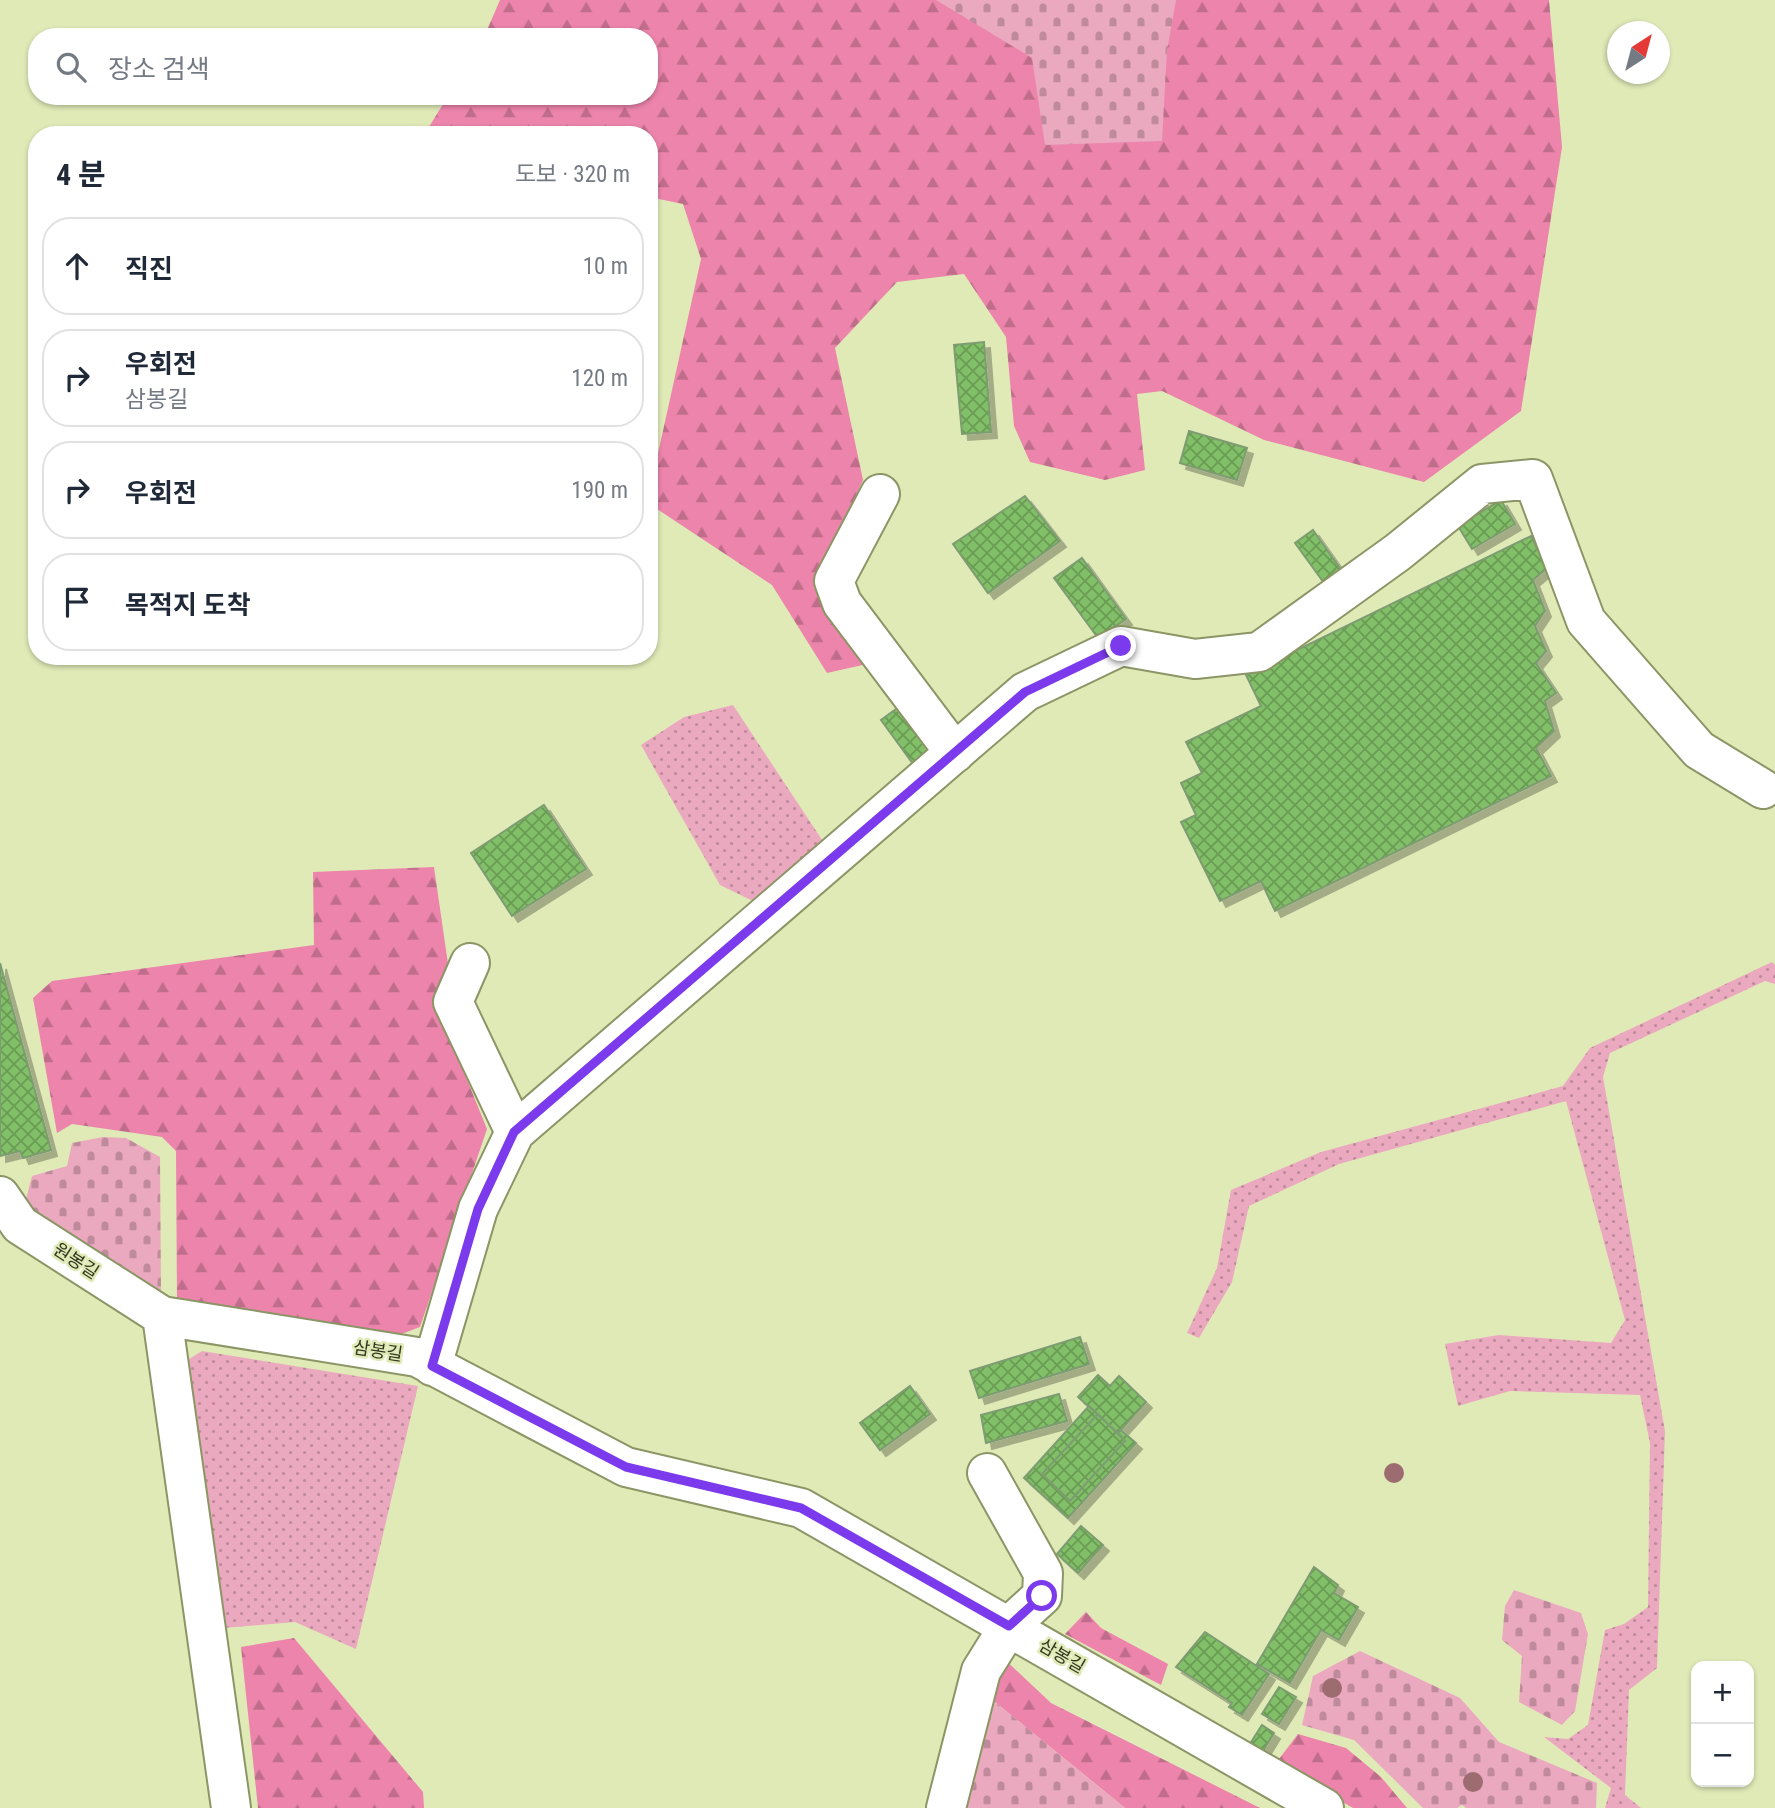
<!DOCTYPE html>
<html lang="ko">
<head>
<meta charset="utf-8">
<style>
	:root { --surface:#fff; --page:#f6f6f7; --text:#1f2937; --muted:#747a83; --line:#e0e1e3 }
	body { margin:0; font-family:"Roboto Condensed","Noto Sans KR",sans-serif; background:var(--page); color:var(--text) }
	.controls { position:absolute; right:21px; bottom:21px; display:grid; overflow:hidden; border-radius:14px; box-shadow:0 2px 5px #0004 }
	.controls button { width:63px; height:63px; display:grid; place-items:center; padding:0; border:0; border-bottom:2px solid var(--line); background:var(--surface); color:var(--text); font:35px sans-serif }
	.compass { position:absolute; left:1607px; top:21px; width:63px; height:63px; border-radius:50%; background:var(--surface); box-shadow:0 2px 5px #0004; rotate:36deg }
	.stop { position:absolute; width:21px; height:21px; margin:-16px; border:5px solid #7c3aed; border-radius:50%; background:#fff }
	.stop.end { background:#7c3aed; border-color:#fff; box-shadow:0 2px 7px #0008 }
	.list { margin:0; padding:0; list-style:none }
	h2 { display:flex; justify-content:space-between; align-items:center; height:91px; margin:0; padding:0 28px; font-size:30px }
	h2 small { font-size:23px; font-weight:400; color:var(--muted) }
	.list li { display:grid; grid-template-columns:46px 1fr auto; gap:21px; align-items:center; box-sizing:border-box; height:98px; margin:0 14px 14px; padding:0 14px; border:2px solid var(--line); border-radius:28px }
	.list b { display:block; font-size:26px; white-space:nowrap }
	.list p { margin:0; font-size:23px; white-space:nowrap; color:var(--muted) }
	.list em { font-size:23px; font-style:normal; color:var(--muted) }
	.icon { flex:none; width:38px; height:38px; fill:none; stroke:currentColor; stroke-width:2; stroke-linecap:round; stroke-linejoin:round }
	.map { position:relative; flex:none; width:1775px; height:1808px; overflow:hidden }
	.search { position:absolute; background:var(--surface); box-shadow:0 2px 5px #0004; left:28px; top:28px; width:630px; height:77px; display:flex; align-items:center; gap:18px; box-sizing:border-box; padding:0 24px; border-radius:28px; color:var(--muted); font-size:26px }
	.panel { position:absolute; background:var(--surface); box-shadow:0 2px 5px #0004; left:28px; top:126px; width:630px; height:539px; border-radius:28px }
	.map>svg:first-child { display:block }
	.grass { fill:url(#grass-dots) }
	.forest { fill:url(#forest-firs) }
	.cemetery { fill:url(#cemetery-stones) }
	.building { fill:url(#building-cross-hatch); stroke:#7e9c72; stroke-width:2; filter:url(#shadow) }
	.lines { fill:none; stroke-linecap:round; stroke-linejoin:round }
	.minor-casing { stroke:#8b9565; stroke-width:42 }
	.minor { stroke:#fff; stroke-width:38 }
	.tree { fill:#9d6c71 }
	.route { stroke:#7c3aed; stroke-width:9 }
	.labels { text-anchor:middle; stroke-width:5; stroke-linejoin:round; paint-order:stroke }
	.street-label { font-size:18px; fill:#323621; stroke:#e0eab7 }
</style>
</head>
<body>
<div class="map">
<svg width="1775" height="1808" viewBox="0 0 1775 1808">
	<defs>
		<pattern id="grass-dots" width="8" height="8" patternUnits="userSpaceOnUse" patternTransform="scale(1.75)"><rect width="8" height="8" fill="#eba9bf"/><path d="M2 2h.1M6 6h.1" fill="none" stroke="#bf8a9b" stroke-width="1.8" stroke-linecap="round"/></pattern>
		<pattern id="forest-firs" width="22" height="20" patternUnits="userSpaceOnUse" patternTransform="scale(1.75)"><rect width="22" height="20" fill="#ec84ab"/><path d="M5 1l3.5 6h-7zM16 11l3.5 6h-7z" fill="#c06d8b"/></pattern>
		<pattern id="cemetery-stones" width="16" height="16" patternUnits="userSpaceOnUse" patternTransform="scale(1.75)"><rect width="16" height="16" fill="#eba9bf"/><path d="M2 7V4a2 2 0 0 1 4 0v3zM10 15v-3a2 2 0 0 1 4 0v3z" fill="#bf8a9b"/></pattern>
		<pattern id="building-cross-hatch" width="8" height="8" patternUnits="userSpaceOnUse" patternTransform="scale(1.75)"><rect width="8" height="8" fill="#81bf67"/><path d="M0 0l8 8M0 8l8-8" fill="none" stroke="#6a9c54"/></pattern>
		<filter id="shadow"><feDropShadow dx="6" dy="6" stdDeviation="0" flood-color="#0004"/></filter>
	</defs>
	<rect width="100%" height="100%" fill="#e0eab7"/>
	<!-- grass -->
	<path class="grass" d="M733 705 828 849 759 904 720 885 641 745 684 717Z
		M1772 962 1775 965V984L1765 981 1610 1053 1603 1077 1665 1431 1657 1668 1629 1690 1625 1795 1641 1808H1605L1611 1788 1544 1737 1568 1739 1588 1725 1605 1630 1624 1624 1648 1607 1650 1443 1640 1395 1510 1391 1458 1406 1445 1344 1499 1335 1611 1343 1625 1320 1566 1101 1339 1164 1249 1206 1232 1282 1199 1338 1187 1333 1217 1268 1231 1190 1321 1152 1563 1086 1590 1048Z
		M202 1351 418 1386 356 1649 295 1622 223 1628 189 1359Z"/>
	<!-- forest -->
	<path class="forest" d="M500 0H1549L1562 147 1521 411 1424 482 1264 440 1162 391 1137 394 1145 470 1105 480 1030 462 1014 426 1006 337 964 274 897 282 835 348 863 480 814 588 867 664 827 673 772 585 654 507 651 485 701 259 683 204 649 197V135H424L448 96H649V37H484Z
		M434 867 448 964 433 996 487 1129 420 1327 399 1335 177 1301 176 1151 162 1137 72 1124 57 1133 33 998 52 981 314 945 313 872Z
		M1086 1612 1101 1628 1168 1664 1161 1685 1065 1634Z
		M294 1638 423 1792 424 1808H258L241 1647Z
		M1000 1655 1051 1703 1260 1808H1125L984 1693Z
		M1298 1734 1346 1748 1381 1777 1407 1808H1353L1276 1763Z"/>
	<!-- cemetery -->
	<path class="cemetery" d="M936 0H1176L1167 51 1162 141 1045 145 1032 58Z
		M103 1137 126 1138 160 1157 161 1293 24 1207 32 1176 67 1166 72 1143Z
		M1514 1590 1581 1613 1588 1634 1575 1711 1562 1725 1519 1702 1522 1656 1502 1640 1505 1606Z
		M1360 1651 1460 1698 1499 1742 1597 1783 1596 1808H1466L1462 1805 1457 1808H1423L1354 1740 1302 1725 1313 1676Z
		M984 1693 1125 1808H965Z"/>
	<!-- building -->
	<path class="building" d="M984 342 991 432 962 434 954 345Z
		M1189 431 1247 448 1237 480 1180 463Z
		M1025 496 1060 541 988 593 953 544Z
		M1501 500 1515 524 1472 549 1458 526Z
		M1313 530 1342 571 1324 583 1295 543Z
		M1531 536 1547 568 1533 580 1545 611 1535 626 1546 651 1536 663 1556 693 1545 701 1554 731 1536 748 1551 776 1275 911 1261 881 1220 901 1181 822 1196 815 1181 783 1202 773 1186 742 1261 706 1246 675Z
		M1082 558 1126 619 1098 638 1054 578Z
		M903 704 938 751 916 768 881 720Z
		M544 805 586 869 512 916 471 853Z
		M0 963 51 1150 23 1158 20 1151 0 1156Z
		M1080 1337 1089 1364 979 1398 970 1371Z
		M1098 1375 1110 1386 1119 1376 1146 1402 1118 1433 1078 1397Z
		M910 1386 930 1414 880 1450 860 1423Z
		M1059 1394 1067 1421 986 1443 981 1415Z
		M1089 1406 1098 1414 1042 1474 1070 1501 1125 1441 1118 1433 1121 1430 1136 1443 1068 1518 1024 1478Z
		M1098 1414 1125 1441 1070 1501 1042 1474Z
		M1081 1526 1103 1545 1078 1573 1057 1554Z
		M1314 1567 1338 1585 1334 1593 1358 1607 1339 1640 1321 1630 1290 1683 1257 1664Z
		M1205 1632 1269 1674 1242 1715 1229 1707 1232 1703 1176 1667Z
		M1279 1687 1296 1697 1279 1724 1262 1714Z
		M1262 1725 1274 1733 1260 1756 1248 1747Z"/>
	<g class="lines">
		<defs>
			<path id="minor" d="M880 494 834 581 842 603 955 753
				M470 963 453 1002 515 1132
				M0 1196 20 1225 162 1316 417 1357 626 1467 801 1508 1324 1808
				M162 1316 231 1808
				M432 1366 478 1209 515 1132 1025 692 1121 646 1195 659 1259 652 1398 552 1482 484 1533 479 1586 621 1699 750 1763 789
				M946 1808 981 1671 1009 1626 1042 1596 1043 1573 987 1473"/>
		</defs>
		<!-- minor casing -->
		<use href="#minor" class="minor-casing"/>
		<!-- minor -->
		<use href="#minor" class="minor"/>
	</g>
	<!-- trees -->
	<g class="tree">
		<circle cx="1394" cy="1473" r="10"/>
		<circle cx="1332" cy="1688" r="10"/>
		<circle cx="1473" cy="1782" r="10"/>
	</g>
	<g class="lines">
		<!-- route -->
		<path class="route" d="M1042 1596 1009 1626 801 1508 626 1467 432 1366 478 1209 514 1132 1025 692 1121 646"/>
	</g>
	<g class="labels">
		<!-- street labels -->
		<g class="street-label">
			<text transform="translate(76 1261) rotate(33)" y="6">원봉길</text>
			<text transform="translate(378 1351) rotate(9)" y="6">삼봉길</text>
			<text transform="translate(1062 1656) rotate(30)" y="6">삼봉길</text>
		</g>
	</g>
</svg>
<div class="controls">
<button>+</button>
<button>−</button>
</div>
<svg class="compass" viewBox="-18 -18 36 36"><path d="M0-13l5 13h-10z" fill="#e53935"/><path d="M0 13l5-13h-10z" fill="#747a83"/></svg>
<div class="stop" style="left:1042px;top:1596px"></div>
<div class="stop end" style="left:1121px;top:646px"></div>
<div class="search"><svg class="icon" aria-label="search" viewBox="0 0 24 24"><circle cx="10" cy="10" r="6"/><path d="M15 15l6 6"/></svg>장소 검색</div>
<section class="panel">
<h2>4 분<small>도보 · 320 m</small></h2>
<ul class="list">
<li><svg class="icon" aria-label="ahead" viewBox="0 0 24 24"><path d="M12 20V5M6 11l6-6 6 6"/></svg><div><b>직진</b></div><em>10 m</em></li>
<li><svg class="icon" aria-label="right" viewBox="0 0 24 24"><path d="M7 20v-9h11M14 6l5 5-5 5"/></svg><div><b>우회전</b><p>삼봉길</p></div><em>120 m</em></li>
<li><svg class="icon" aria-label="right" viewBox="0 0 24 24"><path d="M7 20v-9h11M14 6l5 5-5 5"/></svg><div><b>우회전</b></div><em>190 m</em></li>
<li><svg class="icon" aria-label="arrive" viewBox="0 0 24 24"><path d="M6 21V4h12l-3 4 3 4H6"/></svg><div><b>목적지 도착</b></div></li>
</ul>
</section>
</div>
</body>
</html>
